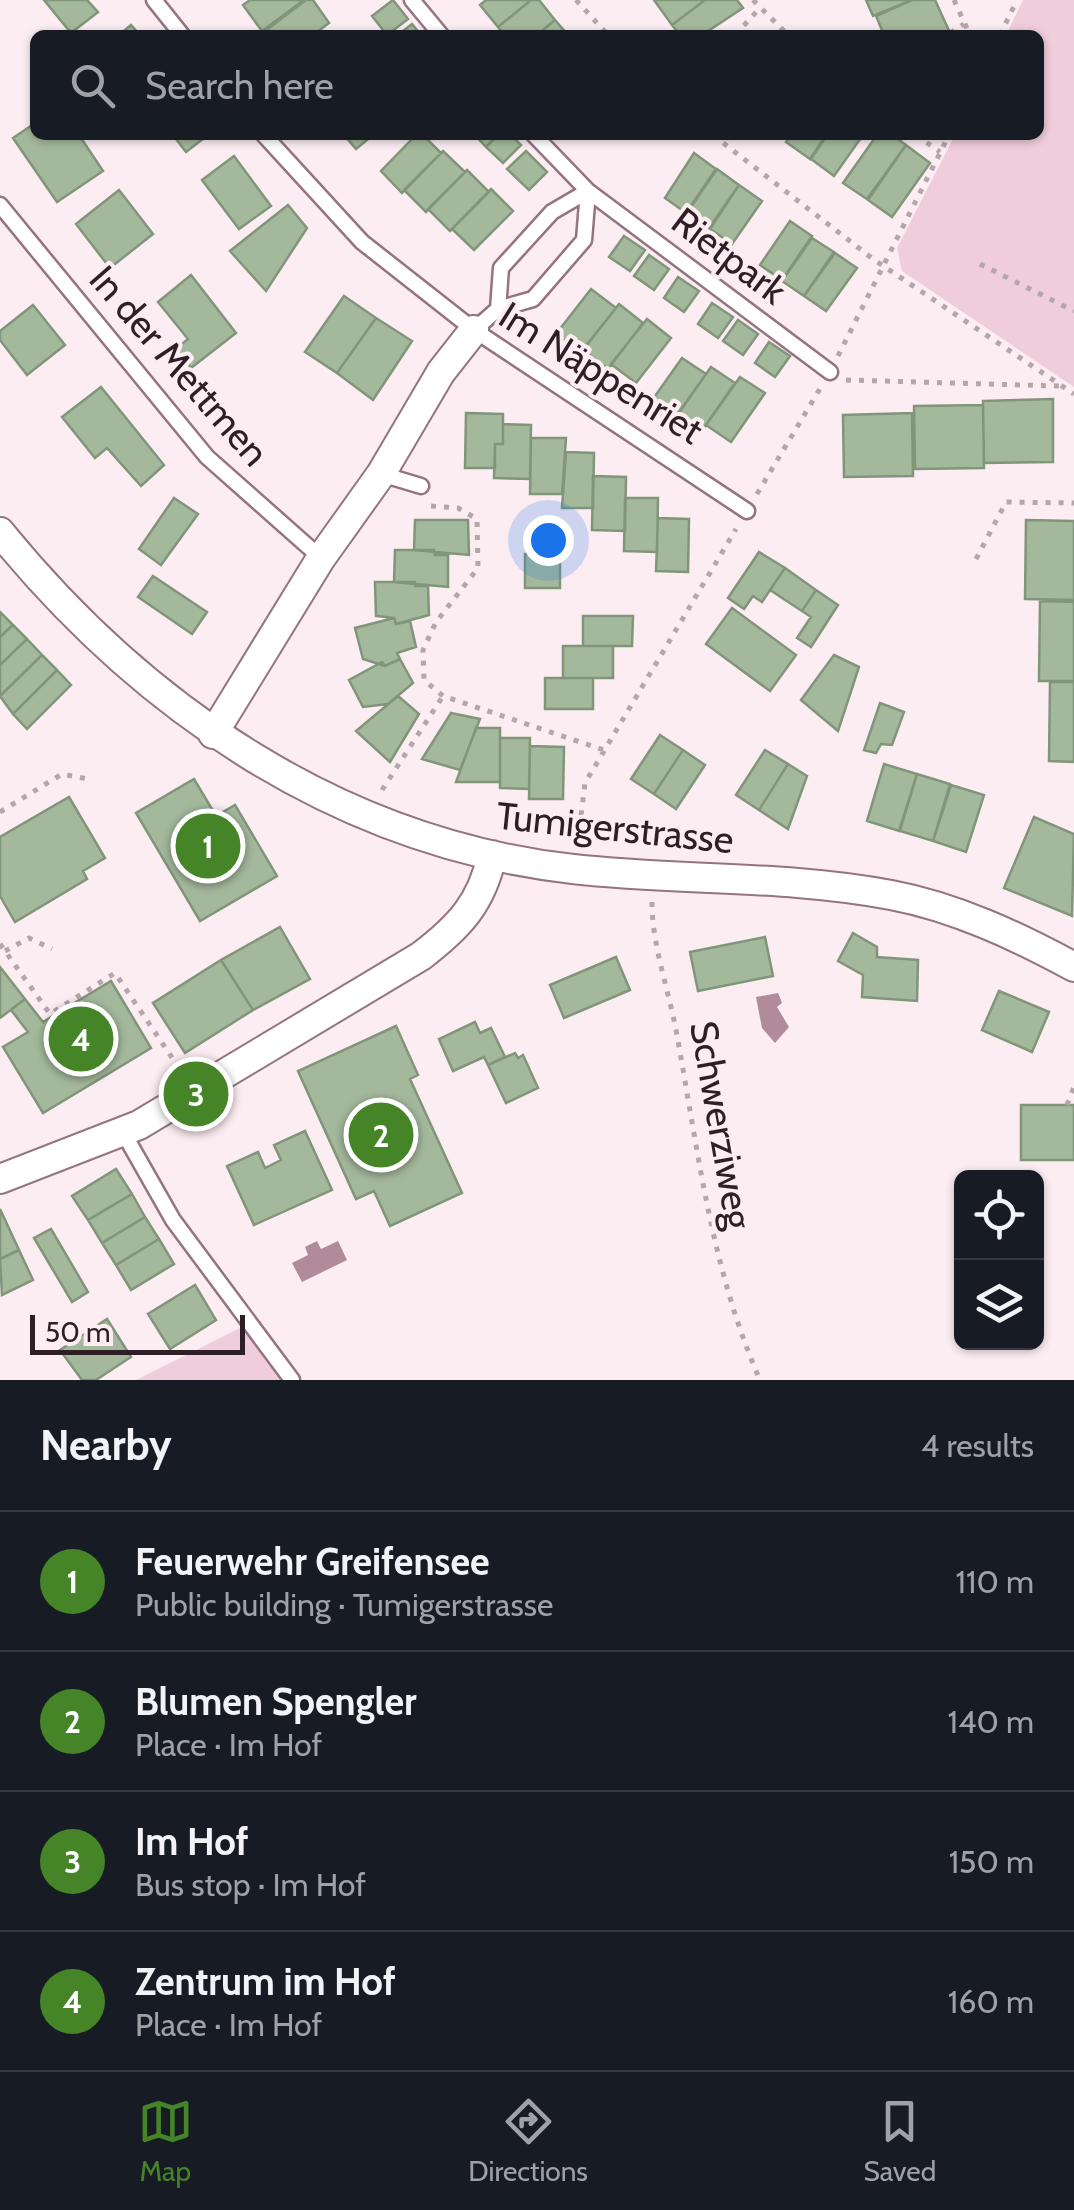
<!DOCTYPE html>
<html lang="en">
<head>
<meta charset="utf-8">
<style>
	:root { --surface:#171b24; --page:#20242c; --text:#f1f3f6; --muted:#9ea1a6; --line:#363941; --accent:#458527 }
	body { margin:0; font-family:Cabin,sans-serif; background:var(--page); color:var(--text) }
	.controls { position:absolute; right:30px; bottom:30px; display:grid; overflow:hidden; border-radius:15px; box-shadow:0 2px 8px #0004 }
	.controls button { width:90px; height:90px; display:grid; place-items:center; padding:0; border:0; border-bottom:2px solid var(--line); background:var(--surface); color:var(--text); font:50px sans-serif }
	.scale { position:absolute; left:30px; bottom:25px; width:215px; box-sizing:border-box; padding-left:10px; border:5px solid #2d1f25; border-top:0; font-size:28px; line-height:35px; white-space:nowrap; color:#2d1f25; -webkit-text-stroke:8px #fcedf2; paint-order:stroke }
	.you { position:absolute; left:548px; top:540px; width:35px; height:35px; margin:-25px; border:8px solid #fff; border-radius:50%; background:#1a73e8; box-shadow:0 0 0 15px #1a73e833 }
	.badge { display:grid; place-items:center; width:65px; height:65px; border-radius:50%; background:var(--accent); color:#fff; font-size:32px; font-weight:700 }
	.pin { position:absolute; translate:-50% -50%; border:5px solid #fff; box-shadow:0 2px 10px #0006 }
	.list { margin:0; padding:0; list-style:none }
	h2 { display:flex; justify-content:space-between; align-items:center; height:130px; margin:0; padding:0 40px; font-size:42px }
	h2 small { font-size:32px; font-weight:400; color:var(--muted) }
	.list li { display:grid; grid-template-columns:65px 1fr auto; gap:30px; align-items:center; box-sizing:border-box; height:140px; padding:0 40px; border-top:2px solid var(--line) }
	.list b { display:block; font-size:38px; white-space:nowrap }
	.list p { margin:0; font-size:32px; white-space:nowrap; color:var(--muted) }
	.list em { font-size:32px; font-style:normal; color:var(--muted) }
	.icon { flex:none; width:55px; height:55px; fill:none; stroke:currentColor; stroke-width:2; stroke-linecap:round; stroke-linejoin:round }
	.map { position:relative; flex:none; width:1074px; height:1380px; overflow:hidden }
	.search { position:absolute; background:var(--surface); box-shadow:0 2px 8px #0004; left:30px; right:30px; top:30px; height:110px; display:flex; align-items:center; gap:25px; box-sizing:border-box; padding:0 35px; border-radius:15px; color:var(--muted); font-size:38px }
	.sheet { height:690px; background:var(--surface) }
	nav { display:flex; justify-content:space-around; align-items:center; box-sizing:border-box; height:140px; border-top:2px solid var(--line); background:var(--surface); font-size:28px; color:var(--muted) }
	nav a { display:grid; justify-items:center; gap:5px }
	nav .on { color:var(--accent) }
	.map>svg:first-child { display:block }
	.green { fill:#f0cddb }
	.water { fill:#b18b9a }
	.building { fill:#a4b99c; stroke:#81957a; stroke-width:2.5 }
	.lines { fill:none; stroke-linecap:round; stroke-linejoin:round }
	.service-casing { stroke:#957381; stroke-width:19 }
	.minor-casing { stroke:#957381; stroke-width:32 }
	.path { stroke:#b5a6ab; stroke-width:5; stroke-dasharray:5 8; stroke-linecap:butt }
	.service { stroke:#fff; stroke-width:14 }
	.minor { stroke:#fff; stroke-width:28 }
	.labels { text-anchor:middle; stroke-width:8; stroke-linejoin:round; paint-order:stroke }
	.street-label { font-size:38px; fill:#2d1f25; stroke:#fcedf2 }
</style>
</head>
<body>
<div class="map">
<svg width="1074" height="1380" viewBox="0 0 1074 1380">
	<rect width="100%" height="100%" fill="#fcedf2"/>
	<!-- green -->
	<path class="green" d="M1023 0H1074V387L902 271 897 248 955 135H1039V35H1006Z
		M248 1324 292 1380H136Z"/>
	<!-- water -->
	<path class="water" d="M778 993 782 1003 777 1007 789 1027 775 1043 762 1028 756 997Z
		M317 1241 321 1249 338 1241 347 1260 302 1282 292 1263 308 1255 305 1247Z"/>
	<!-- building -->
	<path class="building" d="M44 0H87L98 12 71 33Z
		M250 0H304L262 31 243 5Z
		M306 0H313L329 23 313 35H267L265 31Z
		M393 0 408 19 387 35 372 16Z
		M486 0H531L498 27 480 5Z
		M531 0H539L555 20 537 35H504L498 27Z
		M654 0H705L672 25Z
		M705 0H737L743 8 702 35H680L672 25Z
		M866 0H912L873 16Z
		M912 0H935L951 35H884L876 16Z
		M555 20 568 35H537Z
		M412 24 421 35H398Z
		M131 25 140 35H119Z
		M35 123V135H79L103 171 57 202 13 138Z
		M173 135H208L186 152Z
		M344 135H373L356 149Z
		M416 135H423L441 153 402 193 381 171Z
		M475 135H498L486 147Z
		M498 135H511L521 145 503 163 486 147Z
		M791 135H826L810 159 786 142Z
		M827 135H863L834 176 811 159Z
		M877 135H892L906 145 867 199 843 183Z
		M906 145 930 163 892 217 868 200Z
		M443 151 465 172 426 212 404 190Z
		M526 151 547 172 529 190 507 169Z
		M694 153 716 169 686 213 665 198Z
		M234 156 271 206 239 229 202 180Z
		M717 169 739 185 709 228 687 213Z
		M467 170 489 192 450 231 428 209Z
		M739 185 762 201 732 244 710 229Z
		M491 189 513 211 474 250 452 229Z
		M119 190 153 234 110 268 76 224Z
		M288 205 307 228 266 291 230 251Z
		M790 221 812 236 782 280 760 265Z
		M624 236 645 250 630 271 609 257Z
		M812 238 834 252 804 296 782 281Z
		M835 253 857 268 826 311 804 296Z
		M649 255 669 269 654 290 634 276Z
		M191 275 236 333 191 368 176 349 188 339 158 302Z
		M678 277 699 291 684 312 664 298Z
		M591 289 616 308 580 353 556 334Z
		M344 296 376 318 337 373 305 352Z
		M712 303 733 317 718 338 698 324Z
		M619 304 643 323 608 369 583 350Z
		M33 305 65 345 27 375 0 340V331Z
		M376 318 412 341 373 400 337 373Z
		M647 319 671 338 636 383 611 364Z
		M738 320 758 334 743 355 723 341Z
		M769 342 790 356 775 377 755 363Z
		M682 358 706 374 672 423 648 406Z
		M711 367 735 383 701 432 677 415Z
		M740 377 765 393 731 442 706 425Z
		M101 387 164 465 141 486 107 448 95 458 62 417Z
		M1053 399V462L984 463 983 401Z
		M983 405 984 468 915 469 914 406Z
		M466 413 503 414V444H495V468H465Z
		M912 413 913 476 844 477 843 415Z
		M503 424 531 425 530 479 494 478 495 444H503Z
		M531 438H566L562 494H530Z
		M566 452 594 453 593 508H562Z
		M593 476 626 477 625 531 592 530Z
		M174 498 198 514 161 565 139 549Z
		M625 498H658L657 552 624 551Z
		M658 518 689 519 688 572 656 571Z
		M415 520H468L469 555 414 550Z
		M1026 520 1074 521V600L1025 599Z
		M395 550H434L435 555H448V587L394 582Z
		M759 552 785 568 762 602 753 596 744 609 728 598Z
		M525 554H560V588H525Z
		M785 568 816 590 802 611 770 590Z
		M153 576 207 612 192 634 138 597Z
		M375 582H415V586H428L429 615 396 624 394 618 376 616Z
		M816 590 838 605 811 647 797 638 811 617 802 611Z
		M1040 601 1074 602V681H1039Z
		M732 608 796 655 770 691 706 644Z
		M0 612 13 625 0 637Z
		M583 616H633L632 646H583Z
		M394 618 396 624 410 621 416 647 397 653 400 659 385 666 363 659 355 628Z
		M13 625 27 639 0 665V637Z
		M27 639 42 655 0 696V665Z
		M563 646H613V678H563Z
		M42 655 57 670 13 714 0 696Z
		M834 655 859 667 838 731 801 700Z
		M400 659 413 683 388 704 363 707 349 680 382 662 385 666Z
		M57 670 71 685 27 729 13 714Z
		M545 678H593V709H545Z
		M1050 682H1074V762L1049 761Z
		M398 696 419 714 390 762 356 731Z
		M880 703 904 712 892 745 881 744 876 753 864 750Z
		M451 713 480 719 460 770 422 759Z
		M476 728H500V782H456Z
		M660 735 683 750 654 794 631 779Z
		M500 738H530L529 789 500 788Z
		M530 746 564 747 563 799H529Z
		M683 750 705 765 676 809 654 794Z
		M765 750 788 764 759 810 736 795Z
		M788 764 807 776 788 829 759 810Z
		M884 764 917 774 899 831 867 821Z
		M917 774 950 784 933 841 900 831Z
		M194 779 216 816 235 805 277 876 200 921 136 813Z
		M951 785 984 795 966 852 933 841Z
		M69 797 105 858 83 871 87 879 15 922 0 896V837Z
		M1034 817 1074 834 1072 916 1004 888Z
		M280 927 310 979 253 1010 221 960Z
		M853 933 877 947V957L918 960 917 1001 862 997 863 975 838 961Z
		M765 937 773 976 698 991 690 952Z
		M616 957 630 990 564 1018 550 985Z
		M221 960 253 1010 185 1053 153 1003Z
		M0 967 25 999 0 1018Z
		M111 981 151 1048 43 1113 3 1047 28 1032 11 1010 25 999 43 1022Z
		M999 991 1049 1012 1032 1052 982 1030Z
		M475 1022 480 1033 491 1028 505 1057 488 1065 484 1057 453 1071 439 1039Z
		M396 1026 418 1075 410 1079 462 1193 390 1226 374 1191 356 1199 298 1071Z
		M515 1053 518 1058 523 1055 538 1088 506 1103 488 1065Z
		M1021 1105H1074V1160H1021Z
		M305 1131 332 1190 254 1225 227 1166 258 1152 265 1168 281 1160 274 1145Z
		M116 1169 132 1194 88 1220 72 1196Z
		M132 1194 145 1217 102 1243 88 1220Z
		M0 1209 19 1250 0 1259Z
		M145 1217 159 1239 116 1265 102 1243Z
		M51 1229 88 1292 72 1302 34 1238Z
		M159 1239 174 1264 131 1290 116 1265Z
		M19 1250 33 1280 2 1295 0 1259Z
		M195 1285 216 1320 170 1349 148 1314Z
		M107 1319 131 1357 96 1380H82L60 1350Z"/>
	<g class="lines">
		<defs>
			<path id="service" d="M154 0 182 35
				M412 0 441 35
				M264 135 362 242 474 330 747 511
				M534 135 588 191 830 372
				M0 205 207 457 321 558
				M498 309 501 268 552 212 588 191
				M474 330 498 309 533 299 584 240 588 191
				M381 474 421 486
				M123 1132 173 1220 292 1380"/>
			<path id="minor" d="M0 532C145 710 341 843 573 869 679 881 787 875 891 895 955 907 1017 936 1074 967
				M213 734 321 558 381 474 441 372 474 330
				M0 1179 139 1125 421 956C459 927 482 903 492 855"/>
		</defs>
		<!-- service casing -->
		<use href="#service" class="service-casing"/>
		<!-- minor casing -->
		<use href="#minor" class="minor-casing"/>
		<!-- path -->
		<path class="path" d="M576 0 608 35
			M753 0 788 35
			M954 0 970 35
			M950 33 964 24
			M735 35 759 9
			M1000 35 1017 0
			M713 135 873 259 1074 394
			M916 135 940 152
			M980 264 1074 311
			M838 356 949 135
			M846 380 1059 386
			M757 494 821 387
			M431 506 458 508 477 519 478 568 436 622 423 650 424 680 443 696 604 750
			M976 559 1006 502 1074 503
			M382 790 443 696
			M0 812 62 774 88 779
			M578 841 585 783 736 529
			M652 902C652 945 668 988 676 1030 698 1149 711 1269 760 1380
			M0 944 50 1014 115 973 181 1071
			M5 951 29 938 52 949
			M1067 1105 1074 1087"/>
		<!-- service -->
		<use href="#service" class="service"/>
		<!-- minor -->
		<use href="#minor" class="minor"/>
	</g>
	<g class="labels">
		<!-- street labels -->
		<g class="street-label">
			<text transform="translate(729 256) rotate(37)" y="13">Rietpark</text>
			<text transform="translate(179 366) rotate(49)" y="13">In der Mettmen</text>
			<text transform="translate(601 373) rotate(32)" y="13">Im Näppenriet</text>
			<text transform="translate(615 828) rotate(6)" y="13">Tumigerstrasse</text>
			<text transform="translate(721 1125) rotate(80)" y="13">Schwerziweg</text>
		</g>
	</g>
</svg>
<div class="controls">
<button><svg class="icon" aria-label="locate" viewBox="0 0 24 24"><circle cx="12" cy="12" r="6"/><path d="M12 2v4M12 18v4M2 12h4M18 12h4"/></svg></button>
<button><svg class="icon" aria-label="layers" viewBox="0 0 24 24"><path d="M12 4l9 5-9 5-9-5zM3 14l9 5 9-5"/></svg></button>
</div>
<div class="scale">50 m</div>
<div class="you"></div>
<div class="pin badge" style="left:208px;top:846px">1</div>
<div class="pin badge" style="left:381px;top:1135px">2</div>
<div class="pin badge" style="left:196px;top:1094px">3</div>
<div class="pin badge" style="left:81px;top:1039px">4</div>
<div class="search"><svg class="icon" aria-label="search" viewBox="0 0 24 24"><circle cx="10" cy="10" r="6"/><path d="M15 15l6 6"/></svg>Search here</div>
</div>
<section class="sheet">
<h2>Nearby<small>4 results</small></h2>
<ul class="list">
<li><span class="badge">1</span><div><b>Feuerwehr Greifensee</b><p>Public building · Tumigerstrasse</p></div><em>110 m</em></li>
<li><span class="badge">2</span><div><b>Blumen Spengler</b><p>Place · Im Hof</p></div><em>140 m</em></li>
<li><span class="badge">3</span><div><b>Im Hof</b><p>Bus stop · Im Hof</p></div><em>150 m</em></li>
<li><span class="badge">4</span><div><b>Zentrum im Hof</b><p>Place · Im Hof</p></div><em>160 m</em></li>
</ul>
</section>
<nav>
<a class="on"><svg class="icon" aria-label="map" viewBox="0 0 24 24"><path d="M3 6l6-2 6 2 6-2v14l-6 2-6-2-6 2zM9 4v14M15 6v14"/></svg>Map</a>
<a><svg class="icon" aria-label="directions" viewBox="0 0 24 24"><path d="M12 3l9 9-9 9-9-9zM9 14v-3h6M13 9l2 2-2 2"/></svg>Directions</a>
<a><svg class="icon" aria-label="saved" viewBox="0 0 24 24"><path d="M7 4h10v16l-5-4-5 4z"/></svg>Saved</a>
</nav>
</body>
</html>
